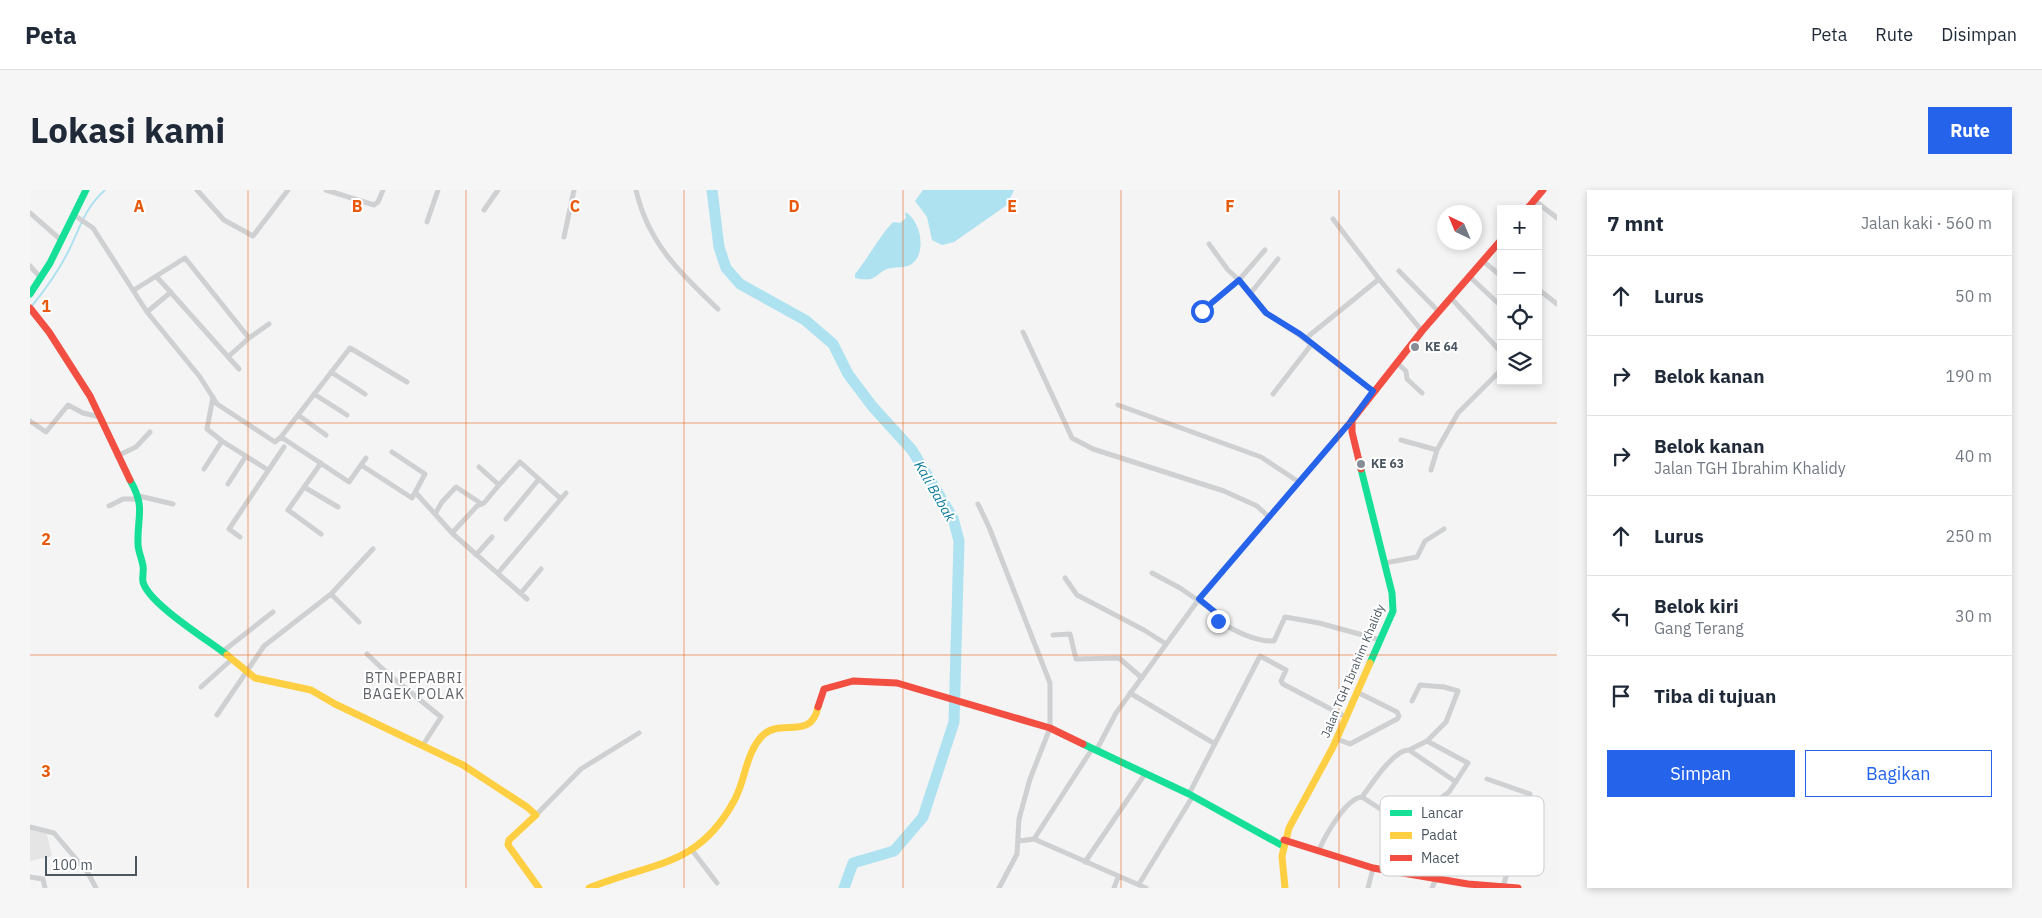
<!DOCTYPE html>
<html lang="id">
<head>
<meta charset="utf-8">
<style>
	:root { --surface:#fff; --page:#f6f6f7; --text:#1f2937; --muted:#747a83; --line:#e0e1e3; --accent:#2563eb }
	body { margin:0; font-family:"IBM Plex Sans",sans-serif; background:var(--page); color:var(--text) }
	.controls { position:absolute; right:15px; top:15px; display:grid; overflow:hidden; border-radius:0px; box-shadow:0 2px 8px #0003 }
	.controls button { width:45px; height:45px; display:grid; place-items:center; padding:0; border:0; border-bottom:1px solid var(--line); background:var(--surface); color:var(--text); font:25px sans-serif }
	.compass { position:absolute; left:1407px; top:15px; width:45px; height:45px; border-radius:50%; background:var(--surface); box-shadow:0 2px 8px #0003; rotate:316deg }
	.scale { position:absolute; left:15px; bottom:12px; width:92px; box-sizing:border-box; padding-left:5px; border:2px solid #4a5661; border-top:0; font-size:14px; line-height:18px; white-space:nowrap; color:#4a5661; -webkit-text-stroke:4px #fff; paint-order:stroke }
	.stop { position:absolute; width:15px; height:15px; margin:-11px; border:4px solid #2563eb; border-radius:50%; background:#fff }
	.stop.end { background:#2563eb; border-color:#fff; box-shadow:0 1px 5px #0008 }
	.list { margin:0; padding:0; list-style:none }
	h2 { display:flex; justify-content:space-between; align-items:center; height:65px; margin:0; padding:0 20px; font-size:21px }
	h2 small { font-size:16px; font-weight:400; color:var(--muted) }
	.list li { display:grid; grid-template-columns:32px 1fr auto; gap:15px; align-items:center; box-sizing:border-box; height:80px; padding:0 20px; border-top:1px solid var(--line) }
	.list b { display:block; font-size:19px; white-space:nowrap }
	.list p { margin:0; font-size:16px; white-space:nowrap; color:var(--muted) }
	.list em { font-size:16px; font-style:normal; color:var(--muted) }
	.actions { display:flex; gap:10px; padding:15px 20px }
	.actions a { flex:1; padding:11px 0; border:1px solid var(--accent); border-radius:0px; text-align:center; font-size:18px; color:var(--accent) }
	.actions .main { background:var(--accent); color:#fff }
	.icon { flex:none; width:28px; height:28px; fill:none; stroke:currentColor; stroke-width:2; stroke-linecap:round; stroke-linejoin:round }
	.map { position:relative; flex:none; width:1527px; height:698px; overflow:hidden; border-radius:0px }
	header { display:flex; align-items:center; gap:30px; box-sizing:border-box; height:70px; padding:0 25px; background:var(--surface); border-bottom:1px solid var(--line) }
	header strong { font-size:24px }
	nav { display:flex; gap:28px; margin-inline-start:auto; font-size:18px }
	.intro { display:flex; align-items:center; justify-content:space-between; box-sizing:border-box; height:120px; padding:0 30px }
	h1 { margin:0; font-size:35px }
	.button { padding:12px 22px; border-radius:0px; background:var(--accent); color:#fff; font-size:18px; font-weight:700 }
	main { display:flex; gap:30px; padding:0 30px }
	aside { flex:1; background:var(--surface); border-radius:0px; box-shadow:0 2px 8px #0003 }
	.map>svg:first-child { display:block }
	.education { fill:#e6e5e6 }
	.water { fill:#aee2f0 }
	.lines { fill:none; stroke-linecap:round; stroke-linejoin:round }
	.stream { stroke:#aee2f0; stroke-width:2 }
	.river { stroke:#aee2f0; stroke-width:11 }
	.street { stroke:#ced0d2; stroke-width:5 }
	.fast { stroke:#16e098; stroke-width:7 }
	.slow { stroke:#ffcf43; stroke-width:7 }
	.jam { stroke:#f24e42; stroke-width:7 }
	.route { stroke:#2563eb; stroke-width:6 }
	.grid { fill:none; stroke:#e8590c; stroke-width:1; stroke-opacity:0.55 }
	.poi-dot { fill:#868d94; stroke:#fff; stroke-width:2 }
	.labels { text-anchor:middle; stroke-width:4; stroke-linejoin:round; paint-order:stroke }
	.poi-label { font-size:12px; font-weight:bold; fill:#4a5661; stroke:#fff; text-anchor:start }
	.street-label { font-size:12px; fill:#4a5661; stroke:#fff }
	.water-label { font-size:14px; font-style:italic; fill:#0c7c9b; stroke:#fff }
	.neighbourhood-label { font-size:14px; letter-spacing:1px; fill:#5f6368; stroke:#fff }
	.key { fill:#fff; stroke:#c9ccd0; stroke-width:1 }
	.key-label { font-size:14px; fill:#4a5661 }
	.grid-label { font-size:16px; text-anchor:middle; font-weight:bold; fill:#e8590c; stroke:#fff; stroke-width:4; stroke-linejoin:round; paint-order:stroke }
</style>
</head>
<body>
<header>
<strong>Peta</strong>
<nav><a>Peta</a><a>Rute</a><a>Disimpan</a></nav>
</header>
<div class="intro"><h1>Lokasi kami</h1><a class="button">Rute</a></div>
<main>
<div class="map">
<svg width="1527" height="698" viewBox="0 0 1527 698">
	<rect width="100%" height="100%" fill="#f4f4f4"/>
	<!-- education -->
	<path class="education" d="M0 637 16 640 22 666 0 671Z"/>
	<!-- water -->
	<path class="water" d="M893 0H984L977 15 924 52 912 55 902 50 897 27 885 11Z
		M875 22C890 29 897 61 883 73 877 79 866 76 857 79 851 81 847 87 841 89 836 90 830 89 825 88V84C839 67 848 48 863 32L870 33 876 28Z"/>
	<g class="lines">
		<!-- stream -->
		<path class="stream" d="M1 117C15 100 28 82 38 62 51 37 53 20 75 0"/>
		<!-- river -->
		<path class="river" d="M682 0 689 57 696 78 710 94 775 130 803 154 818 184 842 216 882 260 923 328 929 351 924 532 893 627 864 661 823 673 814 698"/>
		<!-- street -->
		<path class="street" d="M167 0 194 30 223 46 258 0
			M296 0 344 15 348 12 353 0
			M606 0C618 53 650 83 688 119
			M1504 10 1527 28
			M454 20 468 0
			M0 23 31 50
			M44 25 63 38 117 122 170 187 187 214 245 252 251 247 320 158 377 192
			M1303 29 1349 89
			M397 32 408 0
			M534 47 544 0
			M1179 54 1198 80 1209 90 1235 60
			M1453 71 1471 86
			M0 76 11 88
			M1369 81 1409 122
			M127 87 209 179
			M1440 87 1471 116
			M1508 99 1527 114
			M104 100 155 68 219 148
			M1220 104 1248 69
			M1421 108 1471 162
			M117 122 141 102
			M1169 124 1209 90 1236 123 1269 145 1343 201
			M993 142 1042 248 1063 259 1194 301 1227 316 1239 327
			M1275 149 1349 89 1392 141
			M198 167 219 148 239 134
			M1367 173 1376 181 1377 189 1392 203
			M301 182 335 204
			M284 204 317 225
			M1243 204 1281 155
			M183 207 177 239 192 251 238 280
			M1088 215 1231 267 1269 292
			M268 225 296 245
			M0 231 16 242 38 215 53 223 70 227
			M251 247 319 292 336 268
			M1371 250 1407 260 1428 223 1471 180
			M87 266 106 257 120 242
			M291 273 258 320 291 344
			M331 275 382 308 395 284 362 262
			M174 279 192 251
			M1401 280 1407 260
			M509 289 531 309
			M198 294 216 266
			M469 295 490 272 509 289 476 329
			M274 297 308 317
			M385 302 405 324 412 312 426 297 452 314
			M109 306 143 314
			M948 314 959 337 1020 493V538L1000 589 989 629 987 664 969 698
			M79 316 93 309H110
			M405 324 423 344 497 409
			M422 343 447 316 454 313 469 295 449 277
			M210 347 199 339 254 257
			M446 365 462 347
			M1355 373 1387 367 1395 351 1414 339
			M468 383 536 303
			M1122 383 1150 398 1185 422 1186 430C1202 439 1224 452 1244 451L1255 427 1289 433 1351 450
			M1035 388 1047 405 1114 440 1136 454
			M491 403 511 379
			M301 404 329 432
			M1023 445 1040 444 1046 469 1089 468 1112 488
			M192 462 243 422
			M337 464 358 484 411 527 393 555
			M171 497 201 470
			M1100 503 1185 554
			M1382 511 1390 495 1414 497 1428 501 1416 532 1397 551
			M187 525 234 456 301 404 343 359
			M1307 549 1320 554 1367 529 1369 526 1367 522 1327 502
			M1379 560 1397 551 1438 573 1419 602 1408 610V642L1400 688
			M1066 561 1086 523 1169 409 1322 230
			M1457 589 1500 604 1473 697
			M1159 604 1230 466 1256 480 1251 491 1253 494 1316 527
			M1408 610C1380 613 1388 628 1372 633L1332 607C1341 595 1364 559 1379 560L1426 592
			M506 625 551 579 609 543
			M0 637 24 643 58 683 66 698
			M1004 649 1062 559
			M989 651 1004 649 1116 698
			M662 660 687 693
			M1289 660C1295 646 1316 608 1332 607
			M1055 672 1115 584
			M0 687 13 689 15 698
			M1109 694 1163 606
			M1084 698 1088 687
			M1338 698 1343 678
			M1402 698 1406 689"/>
		<!-- fast -->
		<path class="fast" d="M0 104 20 73 56 0
			M1331 279 1362 403 1363 421 1340 473
			M100 290C116 318 107 325 108 354 108 361 112 369 113 376 114 381 112 387 113 392 119 414 178 450 197 465
			M1053 554 1159 604 1253 656"/>
		<!-- slow -->
		<path class="slow" d="M197 465 225 488 281 500 305 514 433 575 497 617 506 625 479 650 478 655 509 698
			M559 698C620 672 667 679 704 611 716 590 715 563 733 545 751 528 781 551 788 517
			M1255 698 1252 666 1259 638 1303 557 1340 473"/>
		<!-- jam -->
		<path class="jam" d="M1497 19 1513 0
			M0 118 19 142 60 206 100 290
			M1331 279 1322 242V230L1392 141 1471 50
			M788 517 794 499 823 491 867 493 1020 538 1053 554
			M1254 650 1343 678 1438 694 1488 698"/>
	</g>
	<g class="lines">
		<!-- route -->
		<path class="route" d="M1172 121 1209 90 1236 123 1270 144 1343 201 1322 230 1169 409 1185 422 1188 431"/>
	</g>
	<!-- grid -->
	<path class="grid" d="M218 0V698M436 0V698M654 0V698M873 0V698M1091 0V698M1309 0V698M0 233H1527M0 465H1527"/>
	<!-- markers -->
	<g class="poi-dot">
		<circle cx="1385" cy="157" r="5"/>
		<circle cx="1331" cy="274" r="5"/>
	</g>
	<g class="labels">
		<!-- poi labels -->
		<g class="poi-label">
			<text x="1395" y="161">KE 64</text>
			<text x="1341" y="278">KE 63</text>
		</g>
		<!-- street labels -->
		<g class="street-label">
			<text transform="translate(1323 481) rotate(-67)" y="4">Jalan TGH Ibrahim Khalidy</text>
		</g>
		<!-- water labels -->
		<g class="water-label">
			<text transform="translate(905 301) rotate(60)" y="5">Kali Babak</text>
		</g>
		<!-- neighbourhood labels -->
		<g class="neighbourhood-label">
			<text x="384" y="493">BTN PEPABRI<tspan x="384" dy="16">BAGEK POLAK</tspan></text>
		</g>
	</g>
	<!-- legend -->
	<rect x="1350" y="606" width="164" height="80" rx="8" class="key"/>
	<rect x="1360" y="620" width="22" height="6" fill="#16e098"/>
	<rect x="1360" y="642" width="22" height="7" fill="#ffcf43"/>
	<rect x="1360" y="665" width="22" height="6" fill="#f24e42"/>
	<g class="key-label">
		<text x="1391" y="628">Lancar</text>
		<text x="1391" y="650">Padat</text>
		<text x="1391" y="673">Macet</text>
	</g>
	<g class="grid-label">
		<text x="109" y="22">A</text>
		<text x="327" y="22">B</text>
		<text x="545" y="22">C</text>
		<text x="764" y="22">D</text>
		<text x="982" y="22">E</text>
		<text x="1200" y="22">F</text>
		<text x="16" y="122">1</text>
		<text x="16" y="355">2</text>
		<text x="16" y="587">3</text>
	</g>
</svg>
<div class="controls">
<button>+</button>
<button>−</button>
<button><svg class="icon" aria-label="locate" viewBox="0 0 24 24"><circle cx="12" cy="12" r="6"/><path d="M12 2v4M12 18v4M2 12h4M18 12h4"/></svg></button>
<button><svg class="icon" aria-label="layers" viewBox="0 0 24 24"><path d="M12 4l9 5-9 5-9-5zM3 14l9 5 9-5"/></svg></button>
</div>
<svg class="compass" viewBox="-18 -18 36 36"><path d="M0-13l5 13h-10z" fill="#e53935"/><path d="M0 13l5-13h-10z" fill="#747a83"/></svg>
<div class="scale">100 m</div>
<div class="stop" style="left:1172px;top:121px"></div>
<div class="stop end" style="left:1188px;top:431px"></div>
</div>
<aside>
<h2>7 mnt<small>Jalan kaki · 560 m</small></h2>
<ul class="list">
<li><svg class="icon" aria-label="ahead" viewBox="0 0 24 24"><path d="M12 20V5M6 11l6-6 6 6"/></svg><div><b>Lurus</b></div><em>50 m</em></li>
<li><svg class="icon" aria-label="right" viewBox="0 0 24 24"><path d="M7 20v-9h11M14 6l5 5-5 5"/></svg><div><b>Belok kanan</b></div><em>190 m</em></li>
<li><svg class="icon" aria-label="right" viewBox="0 0 24 24"><path d="M7 20v-9h11M14 6l5 5-5 5"/></svg><div><b>Belok kanan</b><p>Jalan TGH Ibrahim Khalidy</p></div><em>40 m</em></li>
<li><svg class="icon" aria-label="ahead" viewBox="0 0 24 24"><path d="M12 20V5M6 11l6-6 6 6"/></svg><div><b>Lurus</b></div><em>250 m</em></li>
<li><svg class="icon" aria-label="left" viewBox="0 0 24 24"><path d="M17 20v-9H6M10 6l-5 5 5 5"/></svg><div><b>Belok kiri</b><p>Gang Terang</p></div><em>30 m</em></li>
<li><svg class="icon" aria-label="arrive" viewBox="0 0 24 24"><path d="M6 21V4h12l-3 4 3 4H6"/></svg><div><b>Tiba di tujuan</b></div></li>
</ul>
<div class="actions"><a class="main">Simpan</a><a>Bagikan</a></div>
</aside>
</main>
</body>
</html>
